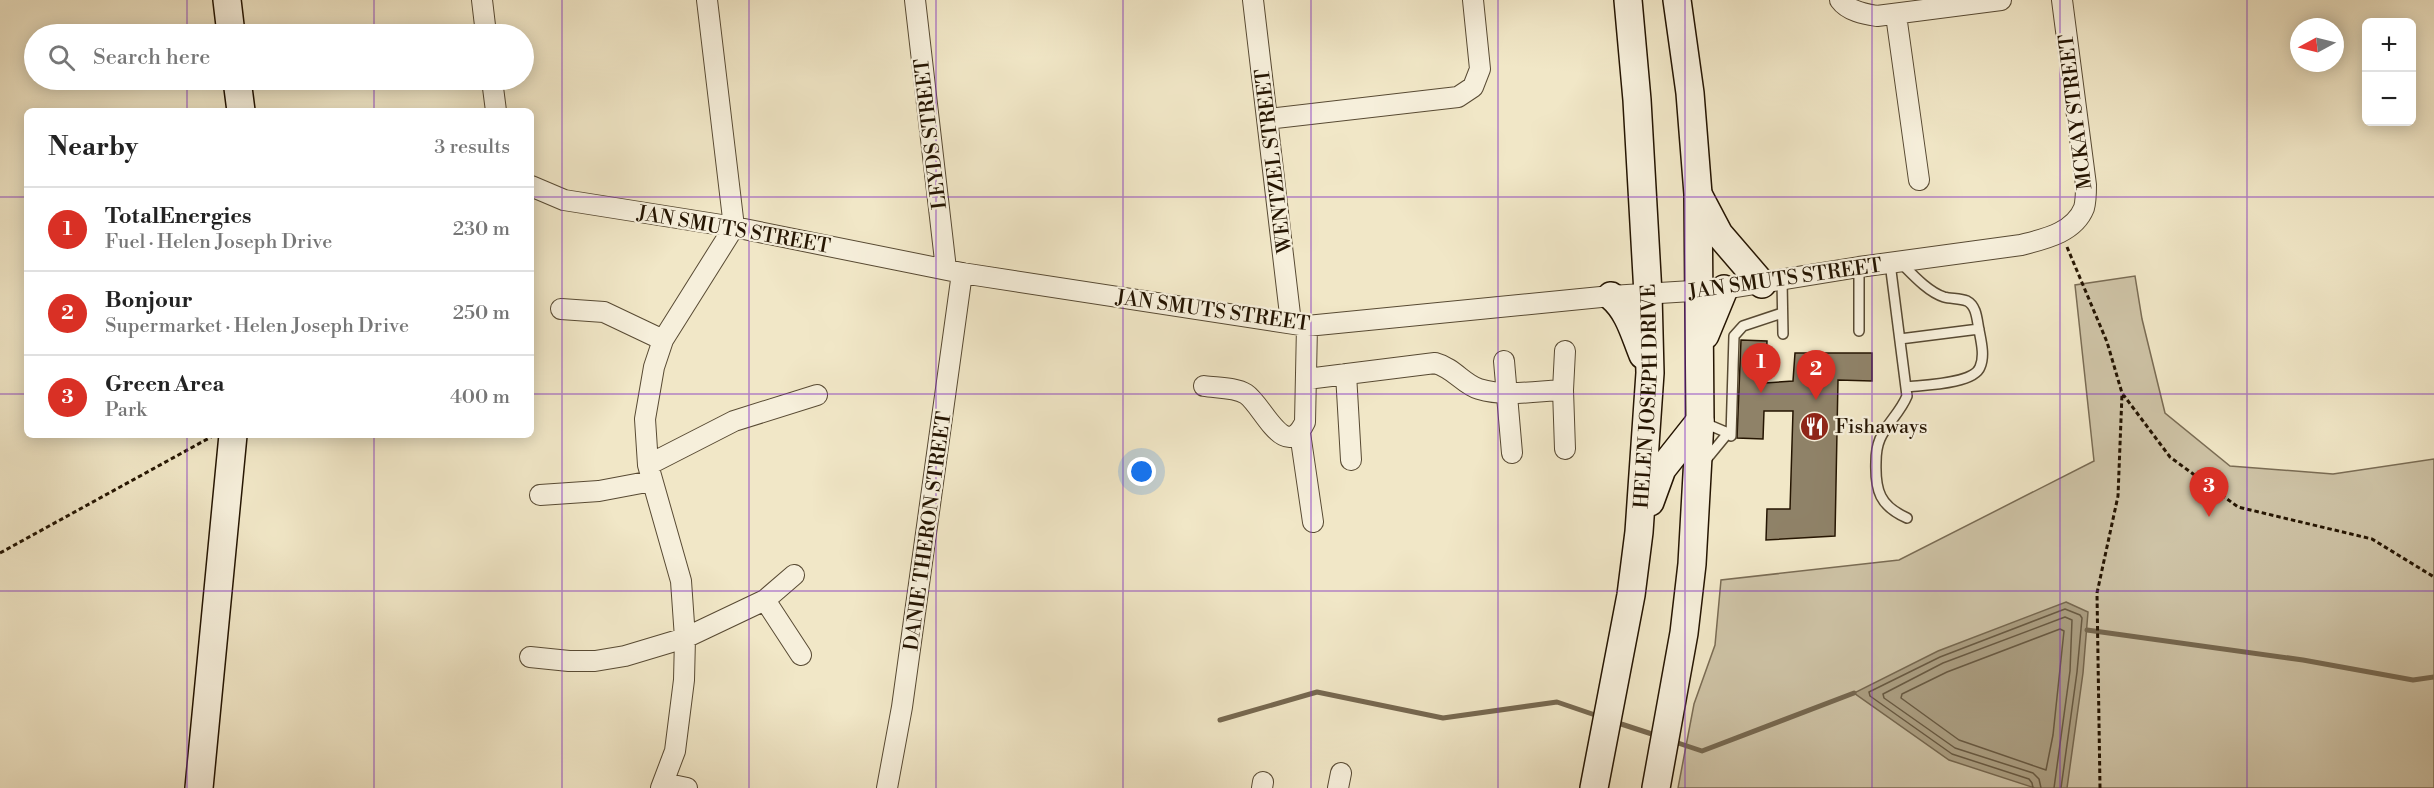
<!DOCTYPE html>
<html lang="en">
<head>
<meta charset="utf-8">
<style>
	:root { --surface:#fff; --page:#f6f6f6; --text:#222; --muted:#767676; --line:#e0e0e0; --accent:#d93025 }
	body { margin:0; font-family:"Libre Bodoni",serif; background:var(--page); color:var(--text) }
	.controls { position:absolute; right:18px; top:18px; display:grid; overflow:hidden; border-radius:9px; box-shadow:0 3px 15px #0003 }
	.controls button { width:54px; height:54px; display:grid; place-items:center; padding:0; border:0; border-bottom:2px solid var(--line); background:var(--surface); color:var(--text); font:30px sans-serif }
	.compass { position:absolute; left:2290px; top:18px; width:54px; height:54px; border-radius:50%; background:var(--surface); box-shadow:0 3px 15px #0003; rotate:263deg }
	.you { position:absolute; left:1142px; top:472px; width:21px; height:21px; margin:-15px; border:4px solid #fff; border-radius:50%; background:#1a73e8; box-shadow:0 0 0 9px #1a73e833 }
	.badge { display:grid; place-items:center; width:39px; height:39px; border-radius:50%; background:var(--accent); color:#fff; font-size:20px; font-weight:700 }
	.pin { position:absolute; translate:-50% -50px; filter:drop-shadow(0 2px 3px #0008) }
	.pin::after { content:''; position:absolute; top:32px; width:21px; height:18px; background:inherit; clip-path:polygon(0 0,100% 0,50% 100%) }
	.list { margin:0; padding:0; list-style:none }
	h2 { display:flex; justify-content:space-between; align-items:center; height:78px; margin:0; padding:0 24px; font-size:26px }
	h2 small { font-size:20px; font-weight:400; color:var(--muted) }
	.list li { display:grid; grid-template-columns:39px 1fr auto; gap:18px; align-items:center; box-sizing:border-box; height:84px; padding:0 24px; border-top:2px solid var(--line) }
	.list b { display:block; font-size:22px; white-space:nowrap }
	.list p { margin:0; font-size:20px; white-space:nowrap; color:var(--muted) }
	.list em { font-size:20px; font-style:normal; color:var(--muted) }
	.icon { flex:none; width:33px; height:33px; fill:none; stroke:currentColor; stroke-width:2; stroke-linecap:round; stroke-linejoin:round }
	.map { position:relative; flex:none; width:2434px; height:788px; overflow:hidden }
	.search { position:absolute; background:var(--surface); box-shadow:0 3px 15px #0003; left:24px; top:24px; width:510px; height:66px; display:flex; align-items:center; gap:15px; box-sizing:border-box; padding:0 21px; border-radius:33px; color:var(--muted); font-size:22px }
	.panel { position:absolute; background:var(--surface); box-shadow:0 3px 15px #0003; left:24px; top:108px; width:510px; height:330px; border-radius:9px }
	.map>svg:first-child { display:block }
	.green { fill:#cec3a6; stroke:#7a6c54; stroke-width:1.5 }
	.water { fill:#aca084; stroke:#766850; stroke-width:1.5 }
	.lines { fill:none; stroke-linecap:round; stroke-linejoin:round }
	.shore { stroke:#685a43; stroke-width:1.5 }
	.stream { stroke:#766850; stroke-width:5 }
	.building { fill:#8f8268; stroke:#251502; stroke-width:1.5 }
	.lane-casing { stroke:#584a33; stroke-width:12 }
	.street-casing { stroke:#584a33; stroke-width:22 }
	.secondary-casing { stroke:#251502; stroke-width:30 }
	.path { stroke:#251502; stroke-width:3; stroke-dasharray:4.5 3; stroke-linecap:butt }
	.lane { stroke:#f6efdb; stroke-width:9 }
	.street { stroke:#f6efdb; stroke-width:20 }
	.secondary { stroke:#f6efdb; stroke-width:27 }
	.grid { fill:none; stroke:#7b2cbf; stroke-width:1.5; stroke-opacity:0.55 }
	.labels { text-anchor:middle; stroke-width:4.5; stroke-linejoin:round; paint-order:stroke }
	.street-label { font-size:20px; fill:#251502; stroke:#f6efdb }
	.poi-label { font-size:20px; fill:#251502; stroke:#f6efdb; text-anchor:start }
</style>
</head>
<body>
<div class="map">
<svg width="2434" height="788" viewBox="0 0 2434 788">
	<rect width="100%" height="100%" fill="#f1e7c7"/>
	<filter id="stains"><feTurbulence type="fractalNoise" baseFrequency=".00333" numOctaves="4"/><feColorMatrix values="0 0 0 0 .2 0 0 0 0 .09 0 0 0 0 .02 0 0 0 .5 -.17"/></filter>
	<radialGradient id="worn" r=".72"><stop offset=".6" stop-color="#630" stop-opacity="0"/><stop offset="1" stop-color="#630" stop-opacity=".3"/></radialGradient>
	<!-- green -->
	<path class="green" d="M2135 276 2142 319 2165 413 2230 466 2333 474 2434 459V788H1678L1694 704 1715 645 1721 580 1899 560 2094 461 2075 285Z"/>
	<!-- water -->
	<path class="water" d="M2066 602 2088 612 2083 673 2067 788H2035L1949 760 1854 693 1938 651Z"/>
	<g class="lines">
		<!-- shore -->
		<path class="shore" d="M2060 629 2064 631 2053 735 2046 770 1959 740 1901 698 1902 694 1947 672Z
			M2033 788 2032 783 2029 779 1952 754 1870 696 1869 692 1940 657 2065 609 2080 615 2082 618 2077 672 2061 788
			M2041 788 2039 779 2033 773 1955 748 1884 698 1883 694 1943 663 2065 617 2072 620 2070 671 2054 788"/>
		<!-- stream -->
		<path class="stream" d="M2087 630 2303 660 2413 680 2434 677
			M1220 720 1317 692 1443 718 1557 702 1601 717
			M1615 722 1658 736
			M1672 741 1702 751 1854 693"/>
	</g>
	<!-- building -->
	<path class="building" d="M1741 340 1767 341 1765 383 1793 381 1795 353H1872V381L1838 380 1835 536 1766 540 1767 509H1790L1793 411H1764L1763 439 1737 438Z"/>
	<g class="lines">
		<defs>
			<path id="lane" d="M1900 262C1912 274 1928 292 1944 297 1951 299 1960 298 1967 301 1977 306 1977 321 1979 330 1981 341 1985 356 1980 367 1974 384 1923 385 1907 387
				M1890 263 1907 396C1900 413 1887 423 1880 439 1877 446 1876 455 1876 462 1875 491 1880 506 1907 518
				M1859 267V331
				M1782 280 1783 334
				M1900 339 1979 329
				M1702 422 1728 433 1705 461
				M1731 436 1734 336 1743 326 1782 313"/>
			<path id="street" d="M482 0 486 34
				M915 0 946 269
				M1253 0 1291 323
				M1840 0C1848 11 1864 14 1877 16L2001 0
				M1896 15 1919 180
				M492 80 496 111
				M1268 119 1458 97 1473 87 1480 69 1473 0
				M531 186 564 200 734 227 962 273 1307 326 1611 296 1724 289 1859 267 2021 245C2044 239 2074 233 2084 208 2086 201 2086 192 2086 185L2062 0
				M561 309 604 312 663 340
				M1504 361 1512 453
				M1346 374 1351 460
				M1307 379 1435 363C1454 368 1463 384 1479 389 1505 397 1537 391 1563 390L1565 449
				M1204 386C1216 388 1235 387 1246 394 1263 405 1285 464 1305 422L1307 326
				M1563 390 1565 351
				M1300 433 1313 522
				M648 465 734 421 817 395
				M540 495 599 491 652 481
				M765 600 801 655
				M530 657 569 661H595L625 656 685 638 765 600 794 575
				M663 783 687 788
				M661 788 675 751 684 680 685 638 681 581 648 465 645 419 654 367 663 340 734 227 707 0
				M887 788 902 707 962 273
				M1262 788 1263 782
				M1338 788 1341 773"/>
			<g id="secondary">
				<path d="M227 0 231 34"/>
				<path d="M237 80 241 111"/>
				<path d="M1700 198 1719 234 1762 284"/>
				<path d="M1611 296C1629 311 1634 333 1643 355"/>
				<path d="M1705 335 1724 289"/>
				<path d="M1650 502 1662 469 1700 421"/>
				<path d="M199 788 233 435"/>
				<path id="s1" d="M1594 788 1631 595 1639 532 1650 373 1648 294 1637 100 1628 0"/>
				<path d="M1656 788 1684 633 1692 564 1700 421 1698 194 1690 93 1677 0"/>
			</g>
		</defs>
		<!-- lane casing -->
		<use href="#lane" class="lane-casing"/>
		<!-- street casing -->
		<use href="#street" class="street-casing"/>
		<!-- secondary casing -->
		<use href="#secondary" class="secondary-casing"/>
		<!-- path -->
		<path class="path" d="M2067 247 2107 342 2122 393 2170 457 2238 507 2372 539 2434 577
			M0 553 211 437
			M2100 788 2097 593 2118 496 2122 394"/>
		<!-- lane -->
		<use href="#lane" class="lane"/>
		<!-- street -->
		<use href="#street" class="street"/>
		<!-- secondary -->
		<use href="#secondary" class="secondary"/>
	</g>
	<!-- grid -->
	<path class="grid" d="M187 0V34M374 0V34M562 0V788M749 0V788M936 0V788M1123 0V788M1311 0V788M1498 0V788M1685 0V788M1872 0V788M2060 0V788M2247 0V788M187 80V111M374 80V111M0 197H27M531 197H2434M0 394H27M531 394H2434M187 435V788M374 435V788M0 591H2434"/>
	<!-- icons -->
	<defs>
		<symbol id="restaurant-disc" viewBox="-11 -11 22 22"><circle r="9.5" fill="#8f2418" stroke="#f6efdb"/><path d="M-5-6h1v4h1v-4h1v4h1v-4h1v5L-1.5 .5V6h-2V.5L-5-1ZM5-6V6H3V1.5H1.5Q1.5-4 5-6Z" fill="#fff"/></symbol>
	</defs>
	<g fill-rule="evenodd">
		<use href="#restaurant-disc" x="1798" y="410" width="33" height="33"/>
	</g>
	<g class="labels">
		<!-- street labels -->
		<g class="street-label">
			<text transform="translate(2075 112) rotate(-97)" y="7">MCKAY STREET</text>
			<text transform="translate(930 134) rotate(-97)" y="7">LEYDS STREET</text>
			<text transform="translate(1273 161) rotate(-97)" y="7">WENTZEL STREET</text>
			<text transform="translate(734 229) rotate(10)" y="7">JAN SMUTS STREET</text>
			<text transform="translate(1785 278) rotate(-8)" y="7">JAN SMUTS STREET</text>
			<text transform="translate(1213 310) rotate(8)" y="7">JAN SMUTS STREET</text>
			<text dy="7" stroke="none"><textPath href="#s1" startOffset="396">HELEN JOSEPH DRIVE</textPath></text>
			<text transform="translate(927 531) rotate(-82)" y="7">DANIE THERON STREET</text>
		</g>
		<!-- poi labels -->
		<g class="poi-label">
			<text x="1835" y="433">Fishaways</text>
		</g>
	</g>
	<rect width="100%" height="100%" filter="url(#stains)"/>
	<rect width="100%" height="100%" fill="url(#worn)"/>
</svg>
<div class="controls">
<button>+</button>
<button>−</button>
</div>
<svg class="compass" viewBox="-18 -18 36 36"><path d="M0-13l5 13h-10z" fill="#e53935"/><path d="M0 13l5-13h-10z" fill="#767676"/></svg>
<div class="you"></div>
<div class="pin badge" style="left:1761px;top:393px">1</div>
<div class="pin badge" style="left:1816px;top:400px">2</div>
<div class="pin badge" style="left:2209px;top:517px">3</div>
<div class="search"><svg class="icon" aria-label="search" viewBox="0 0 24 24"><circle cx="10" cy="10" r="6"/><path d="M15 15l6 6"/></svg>Search here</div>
<section class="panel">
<h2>Nearby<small>3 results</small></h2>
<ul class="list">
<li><span class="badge">1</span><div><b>TotalEnergies</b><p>Fuel · Helen Joseph Drive</p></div><em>230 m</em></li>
<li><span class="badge">2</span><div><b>Bonjour</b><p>Supermarket · Helen Joseph Drive</p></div><em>250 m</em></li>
<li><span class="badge">3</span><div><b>Green Area</b><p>Park</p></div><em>400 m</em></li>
</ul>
</section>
</div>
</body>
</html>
